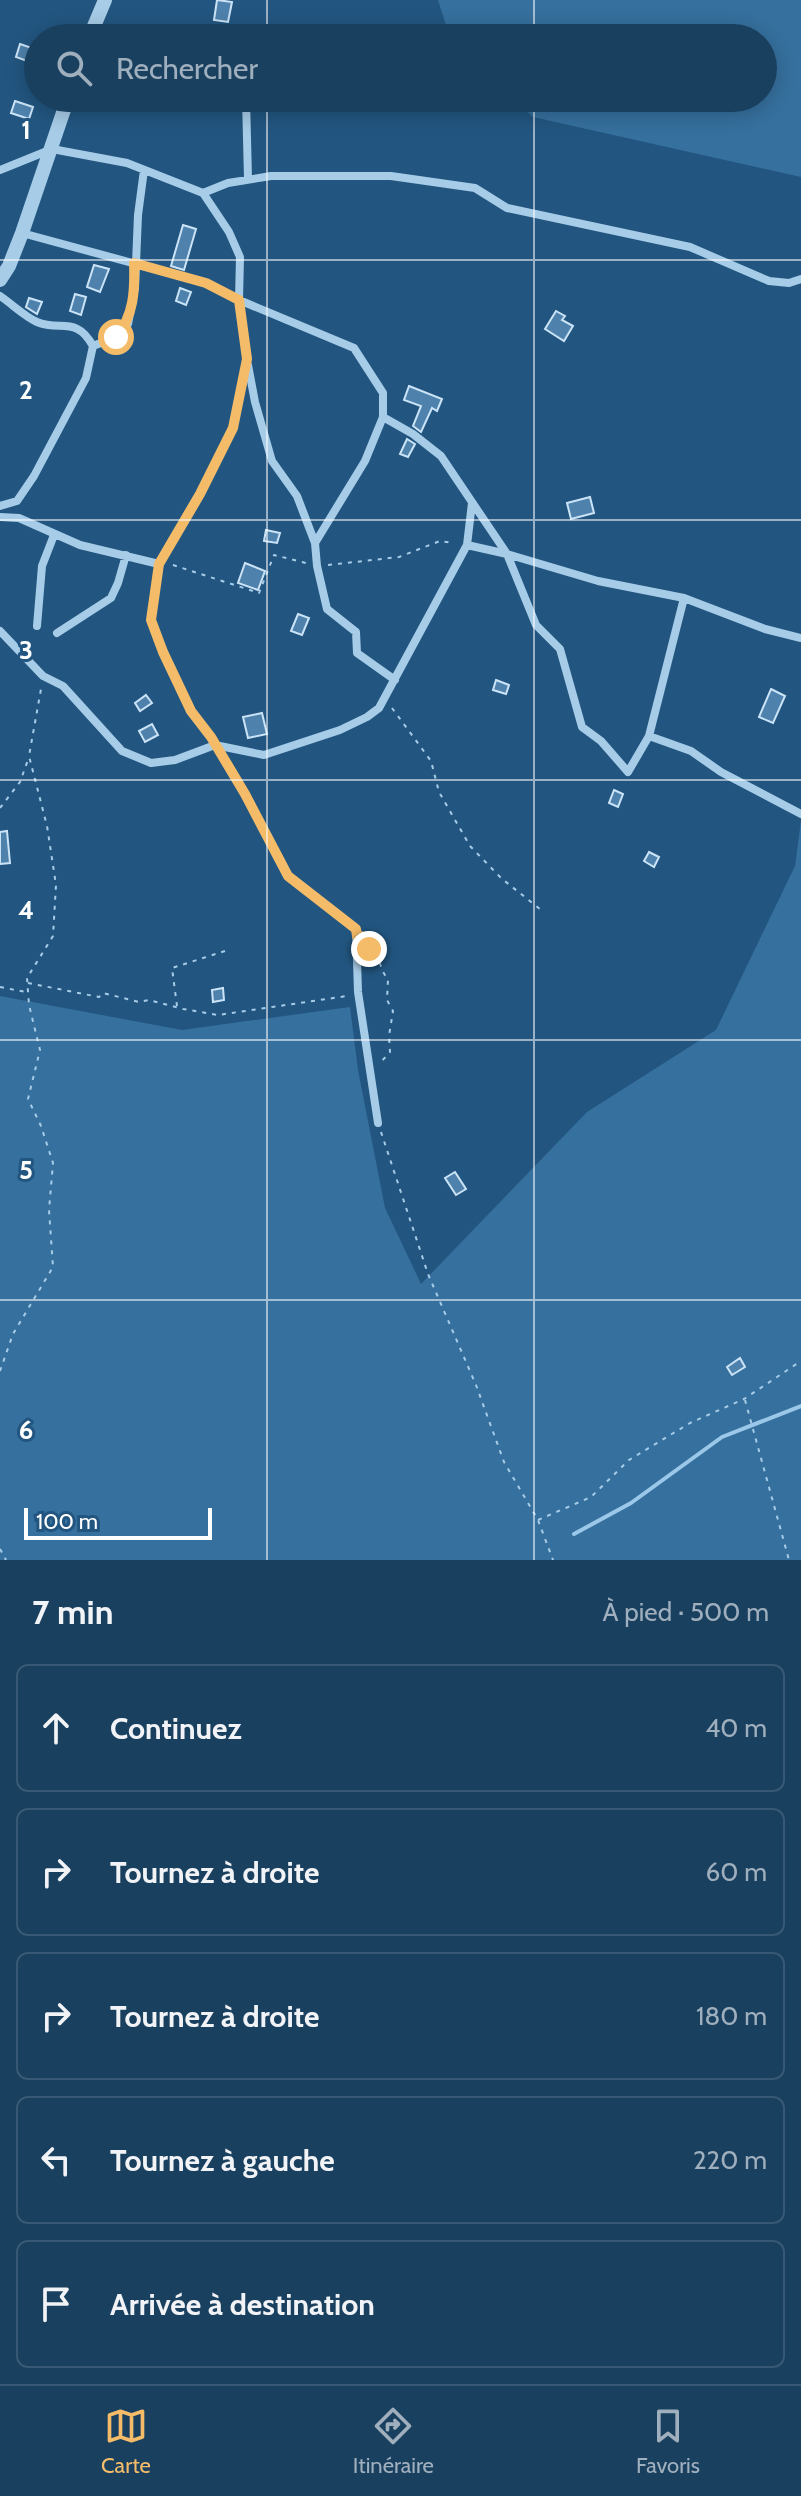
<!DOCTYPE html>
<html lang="fr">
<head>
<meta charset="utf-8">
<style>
	:root { --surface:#1a4060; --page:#274b69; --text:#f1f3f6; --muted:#9fafbd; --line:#385975; --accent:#f4bc69 }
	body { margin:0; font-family:Cabin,sans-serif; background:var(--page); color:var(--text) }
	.scale { position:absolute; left:24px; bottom:20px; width:188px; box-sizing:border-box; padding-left:8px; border:4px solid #fff; border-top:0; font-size:22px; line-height:28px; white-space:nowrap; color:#fff; -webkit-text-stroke:6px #225680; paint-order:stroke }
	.stop { position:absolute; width:24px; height:24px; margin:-18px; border:6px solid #f4bc69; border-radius:50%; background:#fff }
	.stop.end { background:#f4bc69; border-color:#fff; box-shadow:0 2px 8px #0008 }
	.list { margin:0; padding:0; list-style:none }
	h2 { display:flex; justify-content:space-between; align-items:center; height:104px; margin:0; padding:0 32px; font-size:34px }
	h2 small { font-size:26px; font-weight:400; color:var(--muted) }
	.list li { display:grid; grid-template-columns:52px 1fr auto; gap:24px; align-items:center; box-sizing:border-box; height:128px; margin:0 16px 16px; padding:0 16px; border:2px solid var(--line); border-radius:12px }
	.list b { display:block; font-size:30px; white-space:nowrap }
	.list em { font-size:26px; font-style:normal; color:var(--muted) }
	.icon { flex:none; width:44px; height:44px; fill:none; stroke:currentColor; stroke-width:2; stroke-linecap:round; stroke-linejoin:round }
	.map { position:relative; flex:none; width:801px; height:1560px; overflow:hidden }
	.search { position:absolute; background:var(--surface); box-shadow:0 4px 20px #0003; left:24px; right:24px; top:24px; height:88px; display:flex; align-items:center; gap:20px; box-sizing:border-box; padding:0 28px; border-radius:44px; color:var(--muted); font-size:30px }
	.sheet { height:824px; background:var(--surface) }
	nav { display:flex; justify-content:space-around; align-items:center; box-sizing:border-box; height:112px; border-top:2px solid var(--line); background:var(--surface); font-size:22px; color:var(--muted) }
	nav a { display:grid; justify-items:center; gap:4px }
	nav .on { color:var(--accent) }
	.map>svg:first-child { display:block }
	.green { fill:#36709e }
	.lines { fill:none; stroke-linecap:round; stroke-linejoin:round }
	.stream { stroke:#9bc8e9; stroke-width:4 }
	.building { fill:#4e82ac; stroke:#cbe3f6; stroke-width:2 }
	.path { stroke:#a7cce7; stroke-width:2; stroke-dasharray:4 6; stroke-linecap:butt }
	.minor { stroke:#a7cce7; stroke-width:8 }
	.tertiary { stroke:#a7cce7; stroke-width:14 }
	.route { stroke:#f4bc69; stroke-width:10 }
	.grid { fill:none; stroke:#fff; stroke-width:2; stroke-opacity:0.55 }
	.grid-label { font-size:26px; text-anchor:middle; font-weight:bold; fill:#fff; stroke:#225680; stroke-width:6; stroke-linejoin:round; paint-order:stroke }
</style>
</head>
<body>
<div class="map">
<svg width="801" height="1560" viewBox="0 0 801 1560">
	<rect width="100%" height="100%" fill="#225680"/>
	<!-- green -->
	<path class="green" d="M438 0H801V177L533 117 512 98H763V38H450Z
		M801 821V1560H0V996L182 1030 350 1007 358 1070 385 1208 421 1284 587 1112 716 1030 795 866Z"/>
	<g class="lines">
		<!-- stream -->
		<path class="stream" d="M574 1534 631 1503 722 1437 801 1406"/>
	</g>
	<!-- building -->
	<path class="building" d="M217 0 232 2 228 22 214 20Z
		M20 44 32 48 27 61 16 57Z
		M15 101 33 107 29 119 11 113Z
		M183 225 196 229 184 270 171 266Z
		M94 265 109 269 100 292 87 287Z
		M180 288 191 292 186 305 176 301Z
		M75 294 86 297 81 315 70 311Z
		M29 298 42 302 37 314 26 307Z
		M556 311 565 316 562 320 573 326 564 341 545 329Z
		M409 386 442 399 437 411 432 408 421 432 413 426 421 406 404 400Z
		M407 439 415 444 408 457 400 454Z
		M590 497 594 513 571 519 567 503Z
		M266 530 280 533 277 543 264 541Z
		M245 563 265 571 258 590 238 583Z
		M298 614 309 618 302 635 291 631Z
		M496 680 509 685 506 694 493 690Z
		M771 689 785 696 773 723 759 717Z
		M146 695 152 703 140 711 135 703Z
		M262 713 267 734 248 738 243 717Z
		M152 724 158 735 145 742 139 731Z
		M614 790 623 794 618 807 609 803Z
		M7 831 10 863 0 864V832Z
		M649 852 659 857 654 867 644 861Z
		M223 988 224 1000 213 1002 212 990Z
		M455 1172 466 1189 456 1195 445 1178Z
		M740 1358 745 1367 732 1375 727 1367Z"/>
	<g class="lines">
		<!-- path -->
		<path class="path" d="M173 565 259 593 274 555 306 563
			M328 565 399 557 440 541 454 543
			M392 708 431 761 439 792 470 846 501 878 541 910
			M0 808 20 782 29 757
			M368 947C383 959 378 968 388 979L387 1000 393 1011 389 1036 390 1052 380 1063
			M28 983 99 997 103 993 139 1002 149 1000 183 1009 218 1015 347 996
			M0 987 26 992
			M177 1006 172 968 228 950
			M381 1132 428 1274 476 1385 504 1462 538 1520 553 1560
			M0 1371 13 1334 53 1267 49 1210 53 1163 41 1126 28 1099 40 1050 29 1005 27 978 53 936 56 885 47 826 29 756 41 689
			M745 1400 789 1560
			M538 1520 591 1497 629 1460 690 1423 744 1399 801 1361
			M0 1549 6 1560"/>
		<!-- minor -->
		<path class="minor" d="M246 98 248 179
			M0 170 52 149 127 163 203 193 229 232 240 257 239 300 247 359 233 428 200 494 159 564 151 620 163 652 191 711 211 737 245 794 288 876 356 929 358 992 378 1123
			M203 193 228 183 271 176H391L475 188 507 208 690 247 769 281 789 283 801 279
			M22 233 206 283 239 300 354 348 383 393V417L413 434 441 456 507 554 536 625 560 649 582 727 601 741 628 772 649 736 684 598
			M0 296C12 304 24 316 37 322 60 332 76 315 93 346L86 378 34 476 17 501 0 506
			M93 346 116 337 128 324 135 288 138 215 144 170
			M248 365 255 402 272 461 297 496 315 543 317 566 327 609 356 632 357 653 395 680
			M0 517 19 518 80 545 159 564
			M315 543 365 461 383 417
			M467 545 507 554 598 581 684 598 765 629 801 638
			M37 626 42 566 54 535
			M0 631 43 676 63 686 122 751 151 763 175 760 215 745 264 755 340 730 367 717 379 708 467 545 472 503
			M57 633 111 598 118 583 126 555
			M649 736 691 751 721 772 801 814"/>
		<!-- tertiary -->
		<path class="tertiary" d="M89 38 105 0
			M0 280 9 266 22 233 68 98"/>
	</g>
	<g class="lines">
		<!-- route -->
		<path class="route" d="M116 337C134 316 135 290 134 263L206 283 239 300 247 359 233 428 200 494 159 564 151 620 163 652 191 711 211 737 245 794 288 876 356 929 357 936H361L369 949"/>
	</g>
	<!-- grid -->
	<path class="grid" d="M267 0V38M534 0V38M267 98V1560M534 98V1560M0 260H801M0 520H801M0 780H801M0 1040H801M0 1300H801"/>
	<g class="grid-label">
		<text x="26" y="139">1</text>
		<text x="26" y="399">2</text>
		<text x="26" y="659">3</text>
		<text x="26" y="919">4</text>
		<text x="26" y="1179">5</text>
		<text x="26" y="1439">6</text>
	</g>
</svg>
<div class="scale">100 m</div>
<div class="stop" style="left:116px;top:337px"></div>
<div class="stop end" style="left:369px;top:949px"></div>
<div class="search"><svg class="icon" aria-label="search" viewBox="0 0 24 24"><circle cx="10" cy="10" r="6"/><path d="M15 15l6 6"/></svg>Rechercher</div>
</div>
<section class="sheet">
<h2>7 min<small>À pied · 500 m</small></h2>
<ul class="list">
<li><svg class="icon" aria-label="ahead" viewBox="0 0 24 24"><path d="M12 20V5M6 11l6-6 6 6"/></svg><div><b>Continuez</b></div><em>40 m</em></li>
<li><svg class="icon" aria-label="right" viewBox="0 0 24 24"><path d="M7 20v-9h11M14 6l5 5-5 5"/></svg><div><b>Tournez à droite</b></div><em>60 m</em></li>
<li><svg class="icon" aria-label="right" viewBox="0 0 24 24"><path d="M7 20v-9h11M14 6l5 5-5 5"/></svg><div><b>Tournez à droite</b></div><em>180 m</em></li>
<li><svg class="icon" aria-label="left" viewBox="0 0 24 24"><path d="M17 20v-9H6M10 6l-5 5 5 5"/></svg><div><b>Tournez à gauche</b></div><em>220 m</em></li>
<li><svg class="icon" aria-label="arrive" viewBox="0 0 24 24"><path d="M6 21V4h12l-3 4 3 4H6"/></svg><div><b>Arrivée à destination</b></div></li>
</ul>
</section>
<nav>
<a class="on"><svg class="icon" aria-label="map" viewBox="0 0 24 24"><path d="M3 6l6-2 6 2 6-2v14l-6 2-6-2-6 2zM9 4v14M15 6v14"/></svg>Carte</a>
<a><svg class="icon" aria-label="directions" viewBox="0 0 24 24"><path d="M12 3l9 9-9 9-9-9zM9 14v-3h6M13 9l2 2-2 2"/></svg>Itinéraire</a>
<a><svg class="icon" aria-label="saved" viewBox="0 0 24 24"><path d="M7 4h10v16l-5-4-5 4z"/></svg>Favoris</a>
</nav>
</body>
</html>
